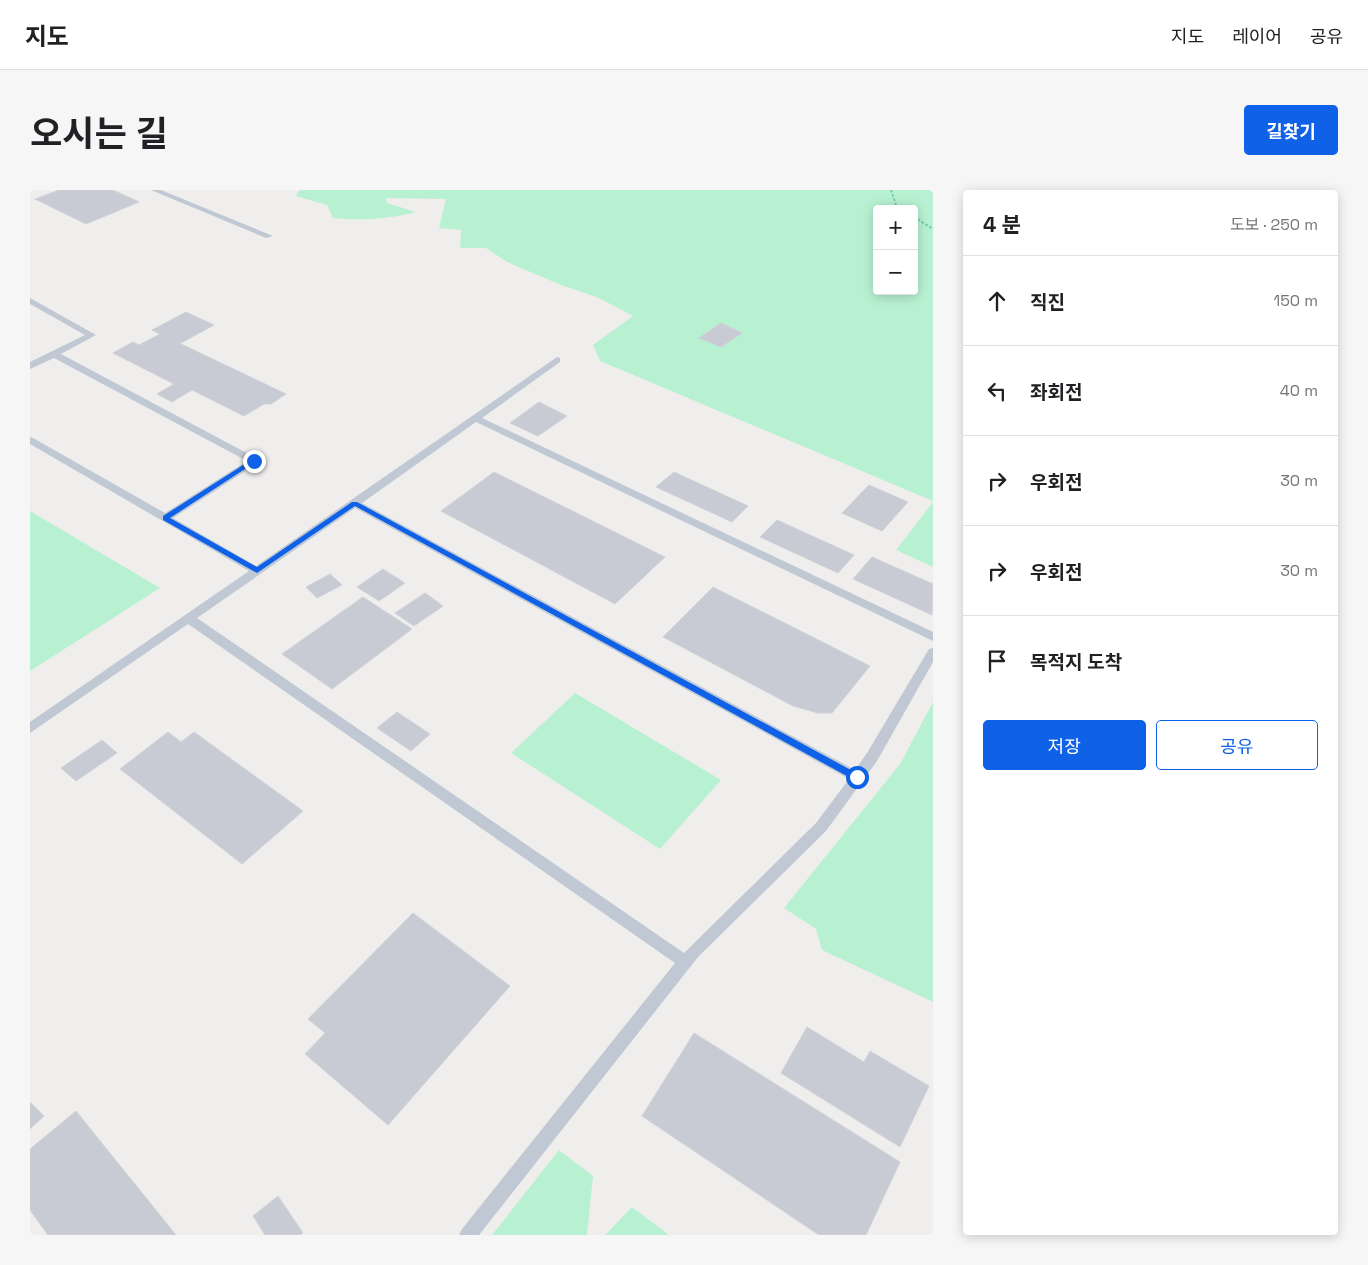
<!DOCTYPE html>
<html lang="ko">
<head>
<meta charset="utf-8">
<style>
	:root { --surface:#fff; --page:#f6f6f6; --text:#202124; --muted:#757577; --line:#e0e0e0; --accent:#0f61e7 }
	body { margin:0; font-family:"Space Grotesk","Noto Sans KR",sans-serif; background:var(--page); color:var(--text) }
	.controls { position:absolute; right:15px; top:15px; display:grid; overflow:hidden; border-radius:5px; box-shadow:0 2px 12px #0003 }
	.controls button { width:45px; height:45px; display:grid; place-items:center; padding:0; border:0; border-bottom:1px solid var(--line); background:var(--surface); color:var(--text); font:25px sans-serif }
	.stop { position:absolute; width:15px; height:15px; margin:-11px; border:4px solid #0f61e7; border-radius:50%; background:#fff }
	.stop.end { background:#0f61e7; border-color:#fff; box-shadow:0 1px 5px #0008 }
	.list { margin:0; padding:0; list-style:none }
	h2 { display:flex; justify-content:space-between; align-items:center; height:65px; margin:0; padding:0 20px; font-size:21px }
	h2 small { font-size:16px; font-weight:400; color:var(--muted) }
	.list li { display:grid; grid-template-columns:32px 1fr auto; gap:15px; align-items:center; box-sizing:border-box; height:90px; padding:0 20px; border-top:1px solid var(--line) }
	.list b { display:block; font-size:19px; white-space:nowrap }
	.list em { font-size:16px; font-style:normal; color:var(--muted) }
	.actions { display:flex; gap:10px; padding:15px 20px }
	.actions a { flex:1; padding:11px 0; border:1px solid var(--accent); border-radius:5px; text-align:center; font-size:18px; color:var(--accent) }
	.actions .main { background:var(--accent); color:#fff }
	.icon { flex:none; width:28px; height:28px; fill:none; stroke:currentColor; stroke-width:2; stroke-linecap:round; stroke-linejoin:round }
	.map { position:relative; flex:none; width:903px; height:1045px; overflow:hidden; border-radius:5px }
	header { display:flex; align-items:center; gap:30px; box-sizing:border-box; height:70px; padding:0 25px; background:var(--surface); border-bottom:1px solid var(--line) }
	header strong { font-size:24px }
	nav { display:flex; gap:28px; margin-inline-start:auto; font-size:18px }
	.intro { display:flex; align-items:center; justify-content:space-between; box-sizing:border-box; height:120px; padding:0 30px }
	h1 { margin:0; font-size:35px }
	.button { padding:12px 22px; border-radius:5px; background:var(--accent); color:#fff; font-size:18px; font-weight:700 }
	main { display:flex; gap:30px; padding:0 30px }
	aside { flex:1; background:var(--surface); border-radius:5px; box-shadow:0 2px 12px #0003 }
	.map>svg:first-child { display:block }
	.green { fill:#b8f1d1; fill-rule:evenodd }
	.building { fill:#c8cbd3; stroke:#d0d2d9 }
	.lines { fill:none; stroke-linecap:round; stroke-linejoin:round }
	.path { stroke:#6ed0a5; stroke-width:2; stroke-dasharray:2.5 2; stroke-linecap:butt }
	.lane { fill:#bfc8d3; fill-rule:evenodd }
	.route { fill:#0f61e7 }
</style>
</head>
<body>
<header>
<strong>지도</strong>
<nav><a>지도</a><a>레이어</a><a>공유</a></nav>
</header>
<div class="intro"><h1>오시는 길</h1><a class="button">길찾기</a></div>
<main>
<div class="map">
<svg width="903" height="1045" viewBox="0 0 903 1045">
	<rect width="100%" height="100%" fill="#f0eded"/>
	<!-- green -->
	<path class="green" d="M270 0H903V311L570 171 563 155 603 126 569 108 531 95 477 72 456 58H430L431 40 409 38 416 9 356 8 357 13 386 22C358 29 332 31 303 28L297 15 266 6 268 2ZM847 19H884V101H847Z
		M903 312V377L866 360Z
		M0 321 130 398 0 481Z
		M545 503 691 590 630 659 481 563Z
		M903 512V812L792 760 786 739 754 718 870 574Z
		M529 960 563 986 557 1045H462Z
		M602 1017 639 1045H575Z"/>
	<!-- building -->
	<path class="building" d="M29 0H83L109 12 56 34 5 9Z
		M156 122 184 135 151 153 147 152 256 204 241 214H234L214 226 162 200 142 212 127 204 144 194 83 163 103 152 109 155 130 144 122 140Z
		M691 133 712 143 691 157 669 148Z
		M509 212 537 226 508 246 480 233Z
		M464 282 635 367 585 414 411 321Z
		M644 282 718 316 702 332 626 297Z
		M839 295 878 312 852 341 812 323Z
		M747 330 824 365 808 383 730 347Z
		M842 367 903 394 902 425 823 389Z
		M353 379 375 393 349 411 327 397Z
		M300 384 312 395 287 408 276 397Z
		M683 397 840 476 802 523H788L763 516 633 447Z
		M395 403 413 416 384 436 365 423Z
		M333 407 382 439 302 499 252 464Z
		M367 522 400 544 381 561 347 538Z
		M138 542 151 552 164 542 273 621 212 674 90 579Z
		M72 550 87 563 46 591 31 578Z
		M383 723 480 796 358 935 275 864 295 843 278 829Z
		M777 837 834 872 840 861 899 896 870 957 751 883Z
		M664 843 870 972 836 1045H789L612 926Z
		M0 912 14 926 0 939Z
		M46 921 146 1045H18L0 1020V959Z
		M248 1006 273 1043 270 1045H235L223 1026Z"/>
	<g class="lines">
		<!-- path -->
		<path class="path" d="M861 0 866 15 872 19
			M884 27 903 39"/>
		<!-- lane -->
		<path class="lane" d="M121 0H131L243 46 236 48Z
			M0 108 66 145 31 164 228 269V273L143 328 226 376 527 167 530 168V172L452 228 903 442V451L446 232 332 313 825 580 837 563 899 459 903 458V472L847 571 796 641 668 767 449 1045H429L432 1039 645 773 158 434 0 543V532L219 381 0 254V247L3 248 135 323 217 271 24 168 0 179V172L55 145 0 114ZM325 318 819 589 786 633 654 763 167 428Z"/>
	</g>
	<!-- route -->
	<path class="route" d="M221 270 227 271 140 328 227 377 322 312H327L830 585V590H824L325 316 227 383 133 330V326Z"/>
</svg>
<div class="controls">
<button>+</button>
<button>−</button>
</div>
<div class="stop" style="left:827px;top:587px"></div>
<div class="stop end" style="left:224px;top:271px"></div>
</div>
<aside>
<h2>4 분<small>도보 · 250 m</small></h2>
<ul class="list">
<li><svg class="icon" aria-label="ahead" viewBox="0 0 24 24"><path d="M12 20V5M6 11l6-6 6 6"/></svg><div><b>직진</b></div><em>150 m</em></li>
<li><svg class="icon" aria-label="left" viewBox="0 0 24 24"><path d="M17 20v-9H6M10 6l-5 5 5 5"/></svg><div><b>좌회전</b></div><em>40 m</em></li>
<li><svg class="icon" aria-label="right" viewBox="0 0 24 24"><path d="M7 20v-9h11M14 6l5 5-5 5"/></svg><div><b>우회전</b></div><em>30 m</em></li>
<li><svg class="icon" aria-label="right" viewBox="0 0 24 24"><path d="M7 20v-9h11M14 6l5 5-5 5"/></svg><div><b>우회전</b></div><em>30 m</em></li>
<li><svg class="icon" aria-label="arrive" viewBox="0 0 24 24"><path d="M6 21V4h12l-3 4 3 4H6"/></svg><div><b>목적지 도착</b></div></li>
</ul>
<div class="actions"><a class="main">저장</a><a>공유</a></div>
</aside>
</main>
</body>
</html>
